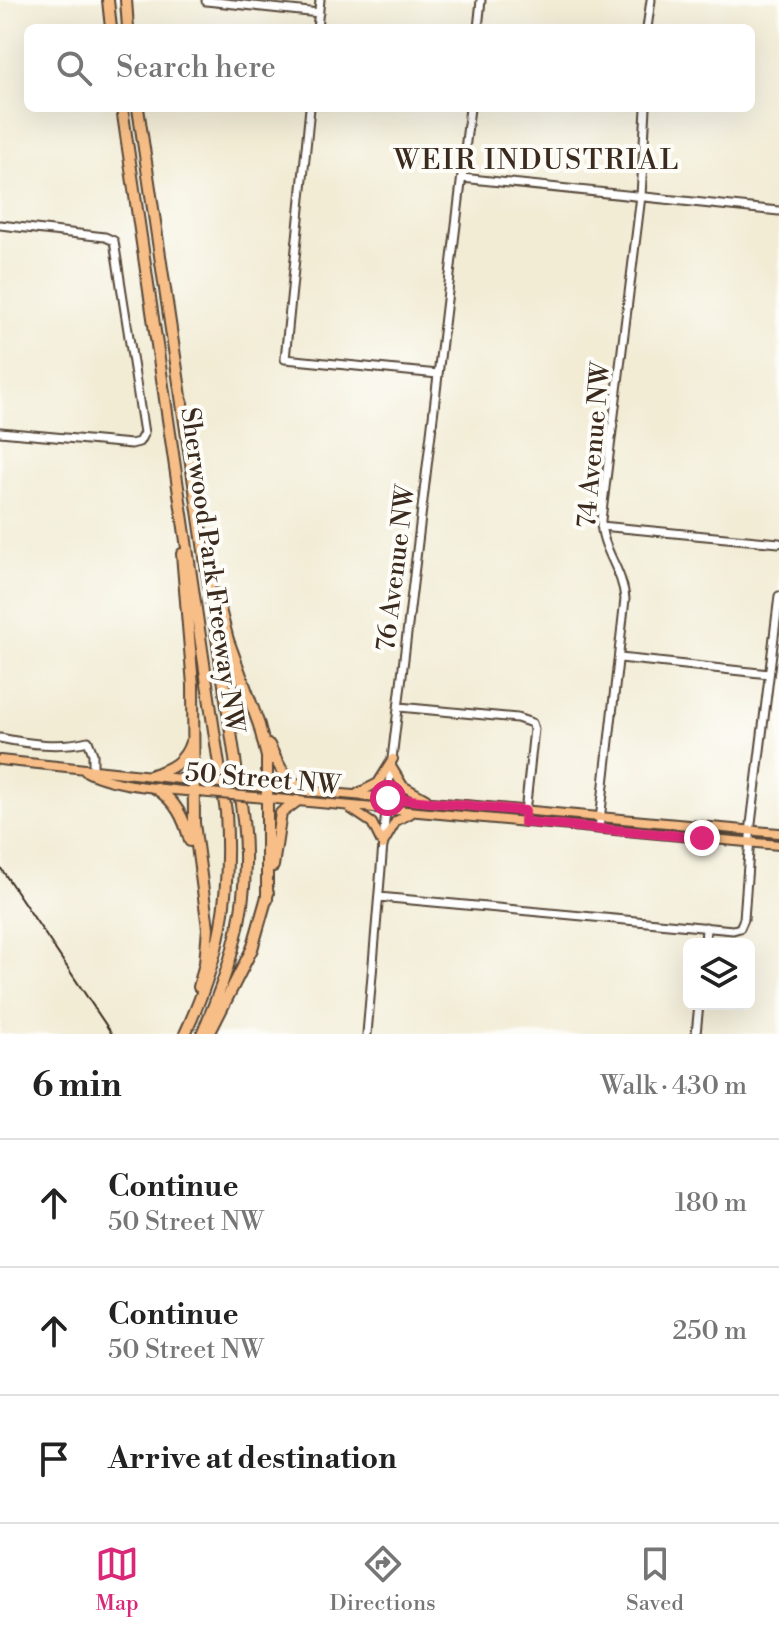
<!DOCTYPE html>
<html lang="en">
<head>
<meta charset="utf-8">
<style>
	:root { --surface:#fff; --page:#f2f2f2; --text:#222; --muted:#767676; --line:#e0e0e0; --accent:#db2777 }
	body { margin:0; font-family:"Libre Bodoni",serif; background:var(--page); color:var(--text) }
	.controls { position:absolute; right:24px; bottom:24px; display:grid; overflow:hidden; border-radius:12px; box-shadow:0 8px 32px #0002 }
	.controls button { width:72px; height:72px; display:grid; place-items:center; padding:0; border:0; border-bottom:2px solid var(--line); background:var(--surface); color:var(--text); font:40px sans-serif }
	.stop { position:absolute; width:24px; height:24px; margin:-18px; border:6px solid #db2777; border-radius:50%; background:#fff }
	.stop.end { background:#db2777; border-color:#fff; box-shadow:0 2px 8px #0008 }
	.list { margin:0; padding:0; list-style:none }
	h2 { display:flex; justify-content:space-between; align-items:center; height:104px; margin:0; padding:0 32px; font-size:34px }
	h2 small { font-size:26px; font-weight:400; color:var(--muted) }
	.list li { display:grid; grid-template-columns:52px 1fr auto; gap:24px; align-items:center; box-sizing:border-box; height:128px; padding:0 32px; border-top:2px solid var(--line) }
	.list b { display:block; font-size:30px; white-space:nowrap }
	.list p { margin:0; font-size:26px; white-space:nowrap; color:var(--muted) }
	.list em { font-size:26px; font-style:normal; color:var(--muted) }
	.icon { flex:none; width:44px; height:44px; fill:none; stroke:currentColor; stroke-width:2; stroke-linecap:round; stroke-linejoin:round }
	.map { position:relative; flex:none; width:779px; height:1034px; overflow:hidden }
	.search { position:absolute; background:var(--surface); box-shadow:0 8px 32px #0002; left:24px; right:24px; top:24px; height:88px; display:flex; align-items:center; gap:20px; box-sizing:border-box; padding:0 28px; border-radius:12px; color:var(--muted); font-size:30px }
	.sheet { height:488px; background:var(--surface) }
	nav { display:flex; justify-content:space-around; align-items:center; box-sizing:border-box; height:112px; border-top:2px solid var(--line); background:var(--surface); font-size:22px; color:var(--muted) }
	nav a { display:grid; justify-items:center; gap:4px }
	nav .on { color:var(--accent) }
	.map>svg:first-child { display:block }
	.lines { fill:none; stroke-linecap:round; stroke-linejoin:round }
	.minor-casing { stroke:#564739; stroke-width:11 }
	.major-casing { stroke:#564739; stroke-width:12 }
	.highway-casing { stroke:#564739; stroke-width:14 }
	.minor { stroke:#fff; stroke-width:7 }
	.major { stroke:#f7be87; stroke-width:8 }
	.highway { stroke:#f7be87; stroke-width:10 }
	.rail { stroke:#3b2a1e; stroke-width:2 }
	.major-bridge-casing { stroke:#564739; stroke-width:12; stroke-linecap:butt }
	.major-bridge { stroke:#f7be87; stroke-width:8 }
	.route { stroke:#db2777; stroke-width:10 }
	.labels { text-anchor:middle; stroke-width:8; stroke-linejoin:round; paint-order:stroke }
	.street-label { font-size:26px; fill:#3b2a1e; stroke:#fdfcf7 }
	.neighbourhood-label { font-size:28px; letter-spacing:2px; fill:#3b2a1e; stroke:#fdfcf7 }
</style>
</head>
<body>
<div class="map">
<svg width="779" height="1034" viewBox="0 0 779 1034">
	<rect width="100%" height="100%" fill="#fdfcf7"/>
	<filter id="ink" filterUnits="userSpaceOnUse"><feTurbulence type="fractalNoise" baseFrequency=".0125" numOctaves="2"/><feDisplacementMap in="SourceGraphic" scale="16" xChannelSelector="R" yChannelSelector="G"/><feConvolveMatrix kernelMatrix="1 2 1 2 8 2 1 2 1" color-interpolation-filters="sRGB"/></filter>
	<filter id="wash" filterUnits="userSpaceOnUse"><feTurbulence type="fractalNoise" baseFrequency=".006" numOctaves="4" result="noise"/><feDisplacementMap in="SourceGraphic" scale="32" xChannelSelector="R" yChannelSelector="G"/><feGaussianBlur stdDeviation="1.8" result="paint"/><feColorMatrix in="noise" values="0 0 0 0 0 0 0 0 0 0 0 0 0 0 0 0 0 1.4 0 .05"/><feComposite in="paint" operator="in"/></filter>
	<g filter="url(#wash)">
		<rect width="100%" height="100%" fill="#f2ecd5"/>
	</g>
	<g filter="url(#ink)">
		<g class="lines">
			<defs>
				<path id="minor" d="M206 1 319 13
					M317 28 320 0
					M478 28 481 0
					M647 28 651 0
					M310 108 285 359 438 374
					M462 178 779 211
					M0 225 105 237 114 241 144 433 139 442 131 444 0 432
					M601 526 779 543
					M620 658 769 674
					M399 707 517 718 532 723 534 729 524 822
					M0 738C29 744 59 748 88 741L93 754V773
					M599 829 625 599C623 570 601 549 601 520L641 196 646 108
					M379 897 733 930 740 928 744 919 751 824 779 596
					M705 944 706 927
					M367 1034 386 809 470 108
					M696 1034 699 1004"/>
				<path id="major" d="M0 760 209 782
					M392 768 403 786 426 799
					M85 771C113 787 175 790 209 793
					M253 786 779 833
					M358 793 378 783 393 759
					M254 797 779 845
					M351 809 372 823 383 845
					M384 842 396 821 410 814"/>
				<path id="highway" d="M108 0 111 28
					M126 0 128 28
					M122 108 226 812C231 898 221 956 185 1034
					M138 108 235 759C239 793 246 828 245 863 245 923 226 979 202 1034
					M182 554 193 685 194 823 208 928 205 963 199 987
					M216 594 228 640 259 725 267 757V900
					M269 745C281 769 283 781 310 791
					M152 775C171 769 185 762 191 742
					M155 788C176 801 184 818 190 841
					M273 866 281 813 297 801
					M209 1034 252 949 268 893"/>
			</defs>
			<!-- minor casing -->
			<use href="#minor" class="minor-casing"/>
			<!-- major casing -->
			<use href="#major" class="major-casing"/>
			<!-- highway casing -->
			<use href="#highway" class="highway-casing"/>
			<!-- minor -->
			<use href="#minor" class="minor"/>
			<!-- major -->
			<use href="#major" class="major"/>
			<!-- highway -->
			<use href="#highway" class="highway"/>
			<!-- rail -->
			<path class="rail" d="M0 867 112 1034"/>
			<defs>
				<path id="major-bridge" d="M209 782 253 786
					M209 793 254 797"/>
			</defs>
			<!-- major-bridge casing -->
			<use href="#major-bridge" class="major-bridge-casing"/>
			<!-- major-bridge -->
			<use href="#major-bridge" class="major-bridge"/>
		</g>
	</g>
	<g class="lines" filter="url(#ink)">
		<!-- route -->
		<path class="route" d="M388 798 525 811 524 822 702 838"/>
	</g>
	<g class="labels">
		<!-- street labels -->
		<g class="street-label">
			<text transform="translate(593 445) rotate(-85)" y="9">74 Avenue NW</text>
			<text transform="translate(395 568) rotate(-83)" y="9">76 Avenue NW</text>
			<text transform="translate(213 570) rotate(82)" y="9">Sherwood Park Freeway NW</text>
			<text transform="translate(263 778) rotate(5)" y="9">50 Street NW</text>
		</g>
		<!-- neighbourhood labels -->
		<g class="neighbourhood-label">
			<text x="537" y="169">WEIR INDUSTRIAL</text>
		</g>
	</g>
</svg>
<div class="controls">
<button><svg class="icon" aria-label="layers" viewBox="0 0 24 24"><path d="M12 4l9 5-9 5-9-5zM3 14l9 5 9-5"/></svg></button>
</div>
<div class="stop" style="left:388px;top:798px"></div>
<div class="stop end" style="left:702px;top:838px"></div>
<div class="search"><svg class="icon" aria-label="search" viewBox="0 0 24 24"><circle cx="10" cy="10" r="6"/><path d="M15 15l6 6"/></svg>Search here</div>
</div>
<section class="sheet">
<h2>6 min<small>Walk · 430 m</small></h2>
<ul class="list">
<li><svg class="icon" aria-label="ahead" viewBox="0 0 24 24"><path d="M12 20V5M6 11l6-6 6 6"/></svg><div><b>Continue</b><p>50 Street NW</p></div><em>180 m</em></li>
<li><svg class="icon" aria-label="ahead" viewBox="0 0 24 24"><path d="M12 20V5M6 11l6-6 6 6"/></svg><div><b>Continue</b><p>50 Street NW</p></div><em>250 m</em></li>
<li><svg class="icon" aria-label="arrive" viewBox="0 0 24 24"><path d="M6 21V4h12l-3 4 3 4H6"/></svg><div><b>Arrive at destination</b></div></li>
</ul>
</section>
<nav>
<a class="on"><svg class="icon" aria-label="map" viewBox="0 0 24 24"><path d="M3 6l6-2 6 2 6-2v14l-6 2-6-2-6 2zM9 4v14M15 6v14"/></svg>Map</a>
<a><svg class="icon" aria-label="directions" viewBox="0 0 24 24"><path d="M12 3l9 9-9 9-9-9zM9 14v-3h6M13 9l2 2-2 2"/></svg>Directions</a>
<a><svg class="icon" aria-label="saved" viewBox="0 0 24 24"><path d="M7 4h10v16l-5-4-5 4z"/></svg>Saved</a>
</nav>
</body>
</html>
